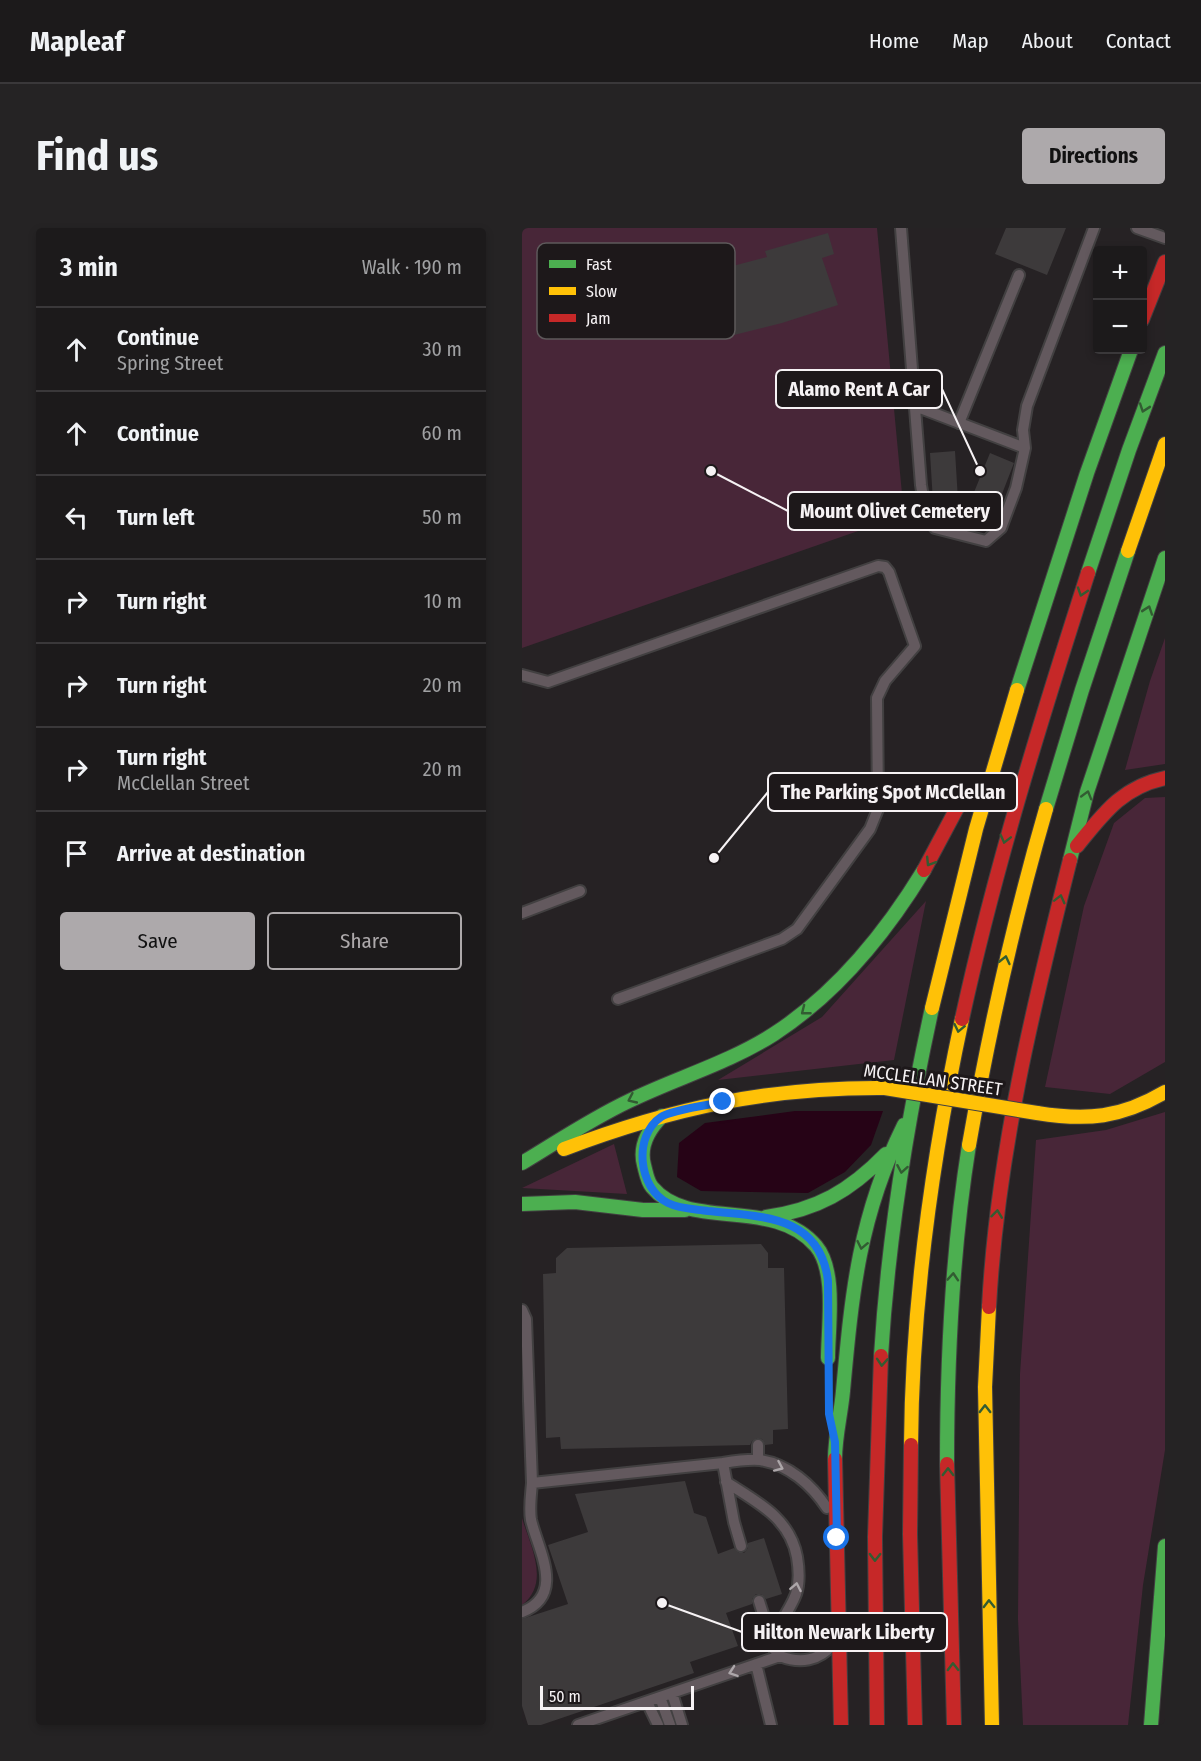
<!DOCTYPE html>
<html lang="en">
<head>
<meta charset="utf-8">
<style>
	:root { --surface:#1c1a1b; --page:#252324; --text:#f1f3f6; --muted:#a0a1a3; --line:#3a383a; --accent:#ada9ab }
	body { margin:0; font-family:"Fira Sans Condensed",sans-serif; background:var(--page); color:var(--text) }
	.controls { position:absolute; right:18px; top:18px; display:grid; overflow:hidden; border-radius:6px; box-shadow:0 3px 9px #0003 }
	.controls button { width:54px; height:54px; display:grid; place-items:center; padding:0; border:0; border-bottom:2px solid var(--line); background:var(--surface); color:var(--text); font:30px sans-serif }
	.scale { position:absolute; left:18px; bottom:15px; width:154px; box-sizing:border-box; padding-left:6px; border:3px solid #f6f2f4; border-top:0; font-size:16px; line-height:21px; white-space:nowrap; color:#f6f2f4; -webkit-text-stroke:4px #1d181a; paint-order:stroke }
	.stop { position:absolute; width:18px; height:18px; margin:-14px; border:4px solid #1a73e8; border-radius:50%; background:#fff }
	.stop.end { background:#1a73e8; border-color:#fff; box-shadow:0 2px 6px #0008 }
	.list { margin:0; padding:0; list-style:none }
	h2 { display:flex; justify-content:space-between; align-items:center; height:78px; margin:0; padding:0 24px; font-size:26px }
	h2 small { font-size:20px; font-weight:400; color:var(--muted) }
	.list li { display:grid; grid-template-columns:39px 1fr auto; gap:18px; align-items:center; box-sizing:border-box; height:84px; padding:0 24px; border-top:2px solid var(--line) }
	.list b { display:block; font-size:22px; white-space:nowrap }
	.list p { margin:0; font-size:20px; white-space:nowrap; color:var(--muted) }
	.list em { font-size:20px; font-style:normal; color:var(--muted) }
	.actions { display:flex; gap:12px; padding:18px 24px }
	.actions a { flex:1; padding:14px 0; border:2px solid var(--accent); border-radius:6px; text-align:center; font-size:21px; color:var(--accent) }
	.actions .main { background:var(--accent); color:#111 }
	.icon { flex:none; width:33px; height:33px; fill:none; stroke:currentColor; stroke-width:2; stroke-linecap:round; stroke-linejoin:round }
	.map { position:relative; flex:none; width:643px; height:1497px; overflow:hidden; border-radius:6px }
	header { display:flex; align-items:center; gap:36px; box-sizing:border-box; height:84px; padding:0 30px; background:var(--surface); border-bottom:2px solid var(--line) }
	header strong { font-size:28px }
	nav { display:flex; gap:33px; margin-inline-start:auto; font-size:21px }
	.intro { display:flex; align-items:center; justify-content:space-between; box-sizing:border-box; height:144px; padding:0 36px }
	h1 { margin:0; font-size:42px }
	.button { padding:15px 27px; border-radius:6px; background:var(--accent); color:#111; font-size:21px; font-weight:700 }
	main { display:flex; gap:36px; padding:0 36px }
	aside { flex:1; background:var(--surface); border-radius:6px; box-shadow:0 3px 9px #0003 }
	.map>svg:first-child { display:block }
	.green { fill:#482638 }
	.water { fill:#260316 }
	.building { fill:#3d3a3b }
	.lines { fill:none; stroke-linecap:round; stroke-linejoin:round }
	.lane-casing { stroke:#424041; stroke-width:14 }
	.fast-casing { stroke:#424041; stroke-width:16 }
	.slow-casing { stroke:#424041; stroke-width:16 }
	.jam-casing { stroke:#424041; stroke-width:16 }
	.lane { stroke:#63595e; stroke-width:10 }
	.fast { stroke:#4caf50; stroke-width:14 }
	.slow { stroke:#ffc107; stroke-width:14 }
	.jam { stroke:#c62828; stroke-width:14 }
	.slow-bridge-casing { stroke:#424041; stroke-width:16; stroke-linecap:butt }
	.slow-bridge { stroke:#ffc107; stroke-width:14 }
	.oneway { stroke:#325c32 }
	.oneway2 { stroke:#aca6a9 }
	.route { stroke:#1a73e8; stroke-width:8 }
	.labels { text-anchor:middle; stroke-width:6; stroke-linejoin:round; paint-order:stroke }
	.street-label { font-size:18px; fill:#f6f2f4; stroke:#1d181a }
	.key { fill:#1d181a; stroke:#5e595b; stroke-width:1.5 }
	.key-label { font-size:16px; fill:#f6f2f4 }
	.leader { fill:none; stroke:#f6f2f4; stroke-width:2 }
	.callout-dot { fill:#f6f2f4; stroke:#1d181a; stroke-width:2 }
	.callout { fill:#1d181a; stroke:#f6f2f4; stroke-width:2 }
	.callout-label { font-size:20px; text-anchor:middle; font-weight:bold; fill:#f6f2f4 }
</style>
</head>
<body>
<header>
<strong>Mapleaf</strong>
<nav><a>Home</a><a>Map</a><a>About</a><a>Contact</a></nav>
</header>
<div class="intro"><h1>Find us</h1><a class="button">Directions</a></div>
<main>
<aside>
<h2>3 min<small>Walk · 190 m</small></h2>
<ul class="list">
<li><svg class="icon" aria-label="ahead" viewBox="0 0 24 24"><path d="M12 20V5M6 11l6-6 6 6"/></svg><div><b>Continue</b><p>Spring Street</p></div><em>30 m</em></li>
<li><svg class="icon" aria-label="ahead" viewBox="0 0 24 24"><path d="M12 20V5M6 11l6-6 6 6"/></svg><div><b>Continue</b></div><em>60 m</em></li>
<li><svg class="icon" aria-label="left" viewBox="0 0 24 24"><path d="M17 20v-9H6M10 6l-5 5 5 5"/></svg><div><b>Turn left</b></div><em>50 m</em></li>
<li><svg class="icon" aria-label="right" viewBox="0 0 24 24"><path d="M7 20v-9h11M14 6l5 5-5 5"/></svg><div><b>Turn right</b></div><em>10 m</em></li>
<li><svg class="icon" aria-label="right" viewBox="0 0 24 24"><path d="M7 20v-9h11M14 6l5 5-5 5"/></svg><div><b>Turn right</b></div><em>20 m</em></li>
<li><svg class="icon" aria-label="right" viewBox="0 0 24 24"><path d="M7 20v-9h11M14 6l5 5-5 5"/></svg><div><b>Turn right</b><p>McClellan Street</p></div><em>20 m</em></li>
<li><svg class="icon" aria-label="arrive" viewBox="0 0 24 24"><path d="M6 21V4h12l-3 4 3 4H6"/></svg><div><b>Arrive at destination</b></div></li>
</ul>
<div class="actions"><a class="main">Save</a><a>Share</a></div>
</aside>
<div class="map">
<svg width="643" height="1497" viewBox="0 0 643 1497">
	<rect width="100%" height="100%" fill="#262224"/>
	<!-- green -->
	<path class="green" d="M0 0H355L382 287 0 420Z
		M643 410V536L603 542 628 453Z
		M643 569V834L588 866 523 859 562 678 592 595 623 570Z
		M404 673 372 832 196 852 300 789Z
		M643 884V1222L621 1357 606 1497H501L496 1391 498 1146 514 912 584 902Z
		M92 916 105 966 0 960Z
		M0 1290C8 1317 29 1355 0 1377Z"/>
	<!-- water -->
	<path class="water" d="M273 883H361L349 917 323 944 286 965 179 963 155 949 157 915 183 895Z"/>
	<!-- building -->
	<path class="building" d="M484 0H544L525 47 473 26Z
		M306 5 312 26 300 30 316 77 260 95 200 110 184 45 245 29 243 23Z
		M433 223 436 272 411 274 408 225Z
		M468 225 492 235 471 289 446 279Z
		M239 1016 246 1025V1040H262L266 1201 251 1202V1216L243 1217 240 1211 235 1210 230 1213 228 1217 39 1221 38 1209 24 1210 21 1046 34 1045V1030L45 1020Z
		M163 1253 172 1285 184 1289 196 1326 212 1320 217 1325H222L226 1320V1315L242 1310 260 1366 244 1371 239 1366H234L230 1371V1376L204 1385 216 1418 168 1434 172 1445 19 1497H6L0 1478V1391L46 1376 26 1317 66 1304 53 1266Z"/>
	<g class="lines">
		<defs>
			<path id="lane" d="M379 0 399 257 404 288 413 300 464 313 479 300 494 260 503 220 501 202 505 178 572 0
				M615 0 643 10
				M393 178 503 220
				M437 195 497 47
				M0 447 26 454 356 338 363 339 367 344 393 418 363 453 355 470 356 581 348 601 275 701 260 711 96 771
				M0 685 58 663
				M0 1082 4 1091 10 1255C9 1267 7 1280 9 1292 16 1322 44 1367 0 1384
				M236 1217V1232
				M204 1254C235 1274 268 1290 275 1329 277 1341 278 1354 274 1366 268 1382 257 1396 249 1411
				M10 1255 201 1235
				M219 1318 212 1294 201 1235C213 1233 226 1231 238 1232 266 1236 290 1257 305 1280
				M237 1373 252 1421 258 1428
				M234 1436 249 1497
				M150 1465 160 1497
				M138 1469 148 1497
				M125 1474 136 1497
				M56 1497 258 1428C278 1436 297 1433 311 1416"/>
			<path id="fast" d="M566 345 607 222 643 125
				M495 462 565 245 609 122
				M524 581 560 462 606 323
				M548 632 565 564 643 330
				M140 888C127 901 117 918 122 937 124 944 125 953 130 959 167 1004 252 968 294 1018 315 1043 306 1099 306 1130
				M0 935C35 914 69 891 107 873 154 850 207 835 252 806 315 765 363 706 402 642
				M0 976 53 974 121 982H163
				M244 989C295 982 328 963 364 926
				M359 1128C366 1010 385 894 410 780
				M313 1231C313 1208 319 1186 321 1163 330 1064 337 988 382 897
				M425 1236C425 1129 430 1023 447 917
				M629 1497 643 1318"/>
			<path id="slow" d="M606 323 643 216
				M410 780 454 601 495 462
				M515 885C565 893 599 890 643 864
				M447 917C467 803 492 691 524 581
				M42 921C150 880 247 859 363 860
				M467 1079 463 1159 470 1497
				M389 1217C390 1074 410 931 440 791"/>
			<path id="jam" d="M620 92 643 34
				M555 618C581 586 600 559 643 550
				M402 642 450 552
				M440 791C473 639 519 492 566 345
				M467 1079C475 927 511 779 548 632
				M389 1217 388 1306 393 1497
				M313 1231 319 1497
				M425 1236 432 1497
				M355 1497 353 1309 359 1128"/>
		</defs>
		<!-- lane casing -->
		<use href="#lane" class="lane-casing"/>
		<!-- fast casing -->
		<use href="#fast" class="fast-casing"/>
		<!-- slow casing -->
		<use href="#slow" class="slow-casing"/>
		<!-- jam casing -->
		<use href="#jam" class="jam-casing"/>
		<!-- lane -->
		<use href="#lane" class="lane"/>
		<!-- fast -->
		<use href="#fast" class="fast"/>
		<!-- slow -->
		<use href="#slow" class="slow"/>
		<!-- jam -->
		<use href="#jam" class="jam"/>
		<defs>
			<path id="slow-bridge" d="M363 860 515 885"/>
		</defs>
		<!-- slow-bridge casing -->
		<use href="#slow-bridge" class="slow-bridge-casing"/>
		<!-- slow-bridge -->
		<use href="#slow-bridge" class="slow-bridge"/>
	</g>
	<!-- one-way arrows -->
	<defs><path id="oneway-chevron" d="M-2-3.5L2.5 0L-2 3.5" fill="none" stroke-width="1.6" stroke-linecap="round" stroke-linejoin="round" transform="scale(1.5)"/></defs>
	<g class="oneway">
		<use href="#oneway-chevron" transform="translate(622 180) rotate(109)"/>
		<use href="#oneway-chevron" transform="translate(560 364) rotate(108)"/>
		<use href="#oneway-chevron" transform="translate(626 382) rotate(-71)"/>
		<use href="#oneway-chevron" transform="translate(565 567) rotate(-74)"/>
		<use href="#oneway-chevron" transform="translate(483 611) rotate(104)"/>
		<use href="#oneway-chevron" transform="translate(408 634) rotate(122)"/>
		<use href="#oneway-chevron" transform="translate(538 671) rotate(-76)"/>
		<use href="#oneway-chevron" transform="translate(483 732) rotate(-77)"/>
		<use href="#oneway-chevron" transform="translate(283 783) rotate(142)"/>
		<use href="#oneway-chevron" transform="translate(437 800) rotate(102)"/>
		<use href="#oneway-chevron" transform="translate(110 871) rotate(155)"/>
		<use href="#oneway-chevron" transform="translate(380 941) rotate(100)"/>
		<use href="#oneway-chevron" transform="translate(475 986) rotate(-83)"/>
		<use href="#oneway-chevron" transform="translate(340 1017) rotate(102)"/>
		<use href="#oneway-chevron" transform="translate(431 1049) rotate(-86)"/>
		<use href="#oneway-chevron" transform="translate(360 1134) rotate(94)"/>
		<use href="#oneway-chevron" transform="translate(463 1181) rotate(-90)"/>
		<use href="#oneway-chevron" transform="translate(426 1244) rotate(-90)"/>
		<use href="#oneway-chevron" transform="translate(353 1329) rotate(91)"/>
		<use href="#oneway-chevron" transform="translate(467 1376) rotate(-91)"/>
		<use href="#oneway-chevron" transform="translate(431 1439) rotate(-91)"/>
	</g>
	<g class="oneway2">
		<use href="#oneway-chevron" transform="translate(257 1239) rotate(24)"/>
		<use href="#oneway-chevron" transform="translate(274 1359) rotate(-79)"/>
		<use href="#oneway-chevron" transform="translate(211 1444) rotate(161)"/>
	</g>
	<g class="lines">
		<!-- route -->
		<path class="route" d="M201 874C187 877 149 882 139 889 111 908 116 960 146 975 158 981 173 981 186 983 239 989 298 986 306 1053L307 1186 313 1214 315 1310"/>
	</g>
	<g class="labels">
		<!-- street labels -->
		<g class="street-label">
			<text transform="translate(411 852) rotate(8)" y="6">MCCLELLAN STREET</text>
		</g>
	</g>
	<!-- legend -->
	<rect x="15" y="15" width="198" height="96" rx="9" class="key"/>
	<rect x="27" y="32" width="27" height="8" fill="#4caf50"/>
	<rect x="27" y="59" width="27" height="8" fill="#ffc107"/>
	<rect x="27" y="86" width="27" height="8" fill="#c62828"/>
	<g class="key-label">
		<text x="64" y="42">Fast</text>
		<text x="64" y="69">Slow</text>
		<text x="64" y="96">Jam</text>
	</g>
	<!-- callouts -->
	<path class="leader" d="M458 243L420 161M189 243L266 283M192 630L246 564M140 1375L220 1404"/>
	<g class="callout-dot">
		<circle cx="458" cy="243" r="6"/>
		<circle cx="189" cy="243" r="6"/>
		<circle cx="192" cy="630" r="6"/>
		<circle cx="140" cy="1375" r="6"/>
	</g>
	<g class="callout">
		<rect x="254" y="142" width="166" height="38" rx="6"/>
		<rect x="266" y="264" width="214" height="38" rx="6"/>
		<rect x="246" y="545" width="249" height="38" rx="6"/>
		<rect x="220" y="1385" width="205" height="38" rx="6"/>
	</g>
	<g class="callout-label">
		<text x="337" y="168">Alamo Rent A Car</text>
		<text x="373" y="290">Mount Olivet Cemetery</text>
		<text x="371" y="571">The Parking Spot McClellan</text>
		<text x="322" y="1411">Hilton Newark Liberty</text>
	</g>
</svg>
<div class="controls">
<button>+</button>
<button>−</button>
</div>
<div class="scale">50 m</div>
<div class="stop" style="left:315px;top:1310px"></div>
<div class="stop end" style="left:201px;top:874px"></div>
</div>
</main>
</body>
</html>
